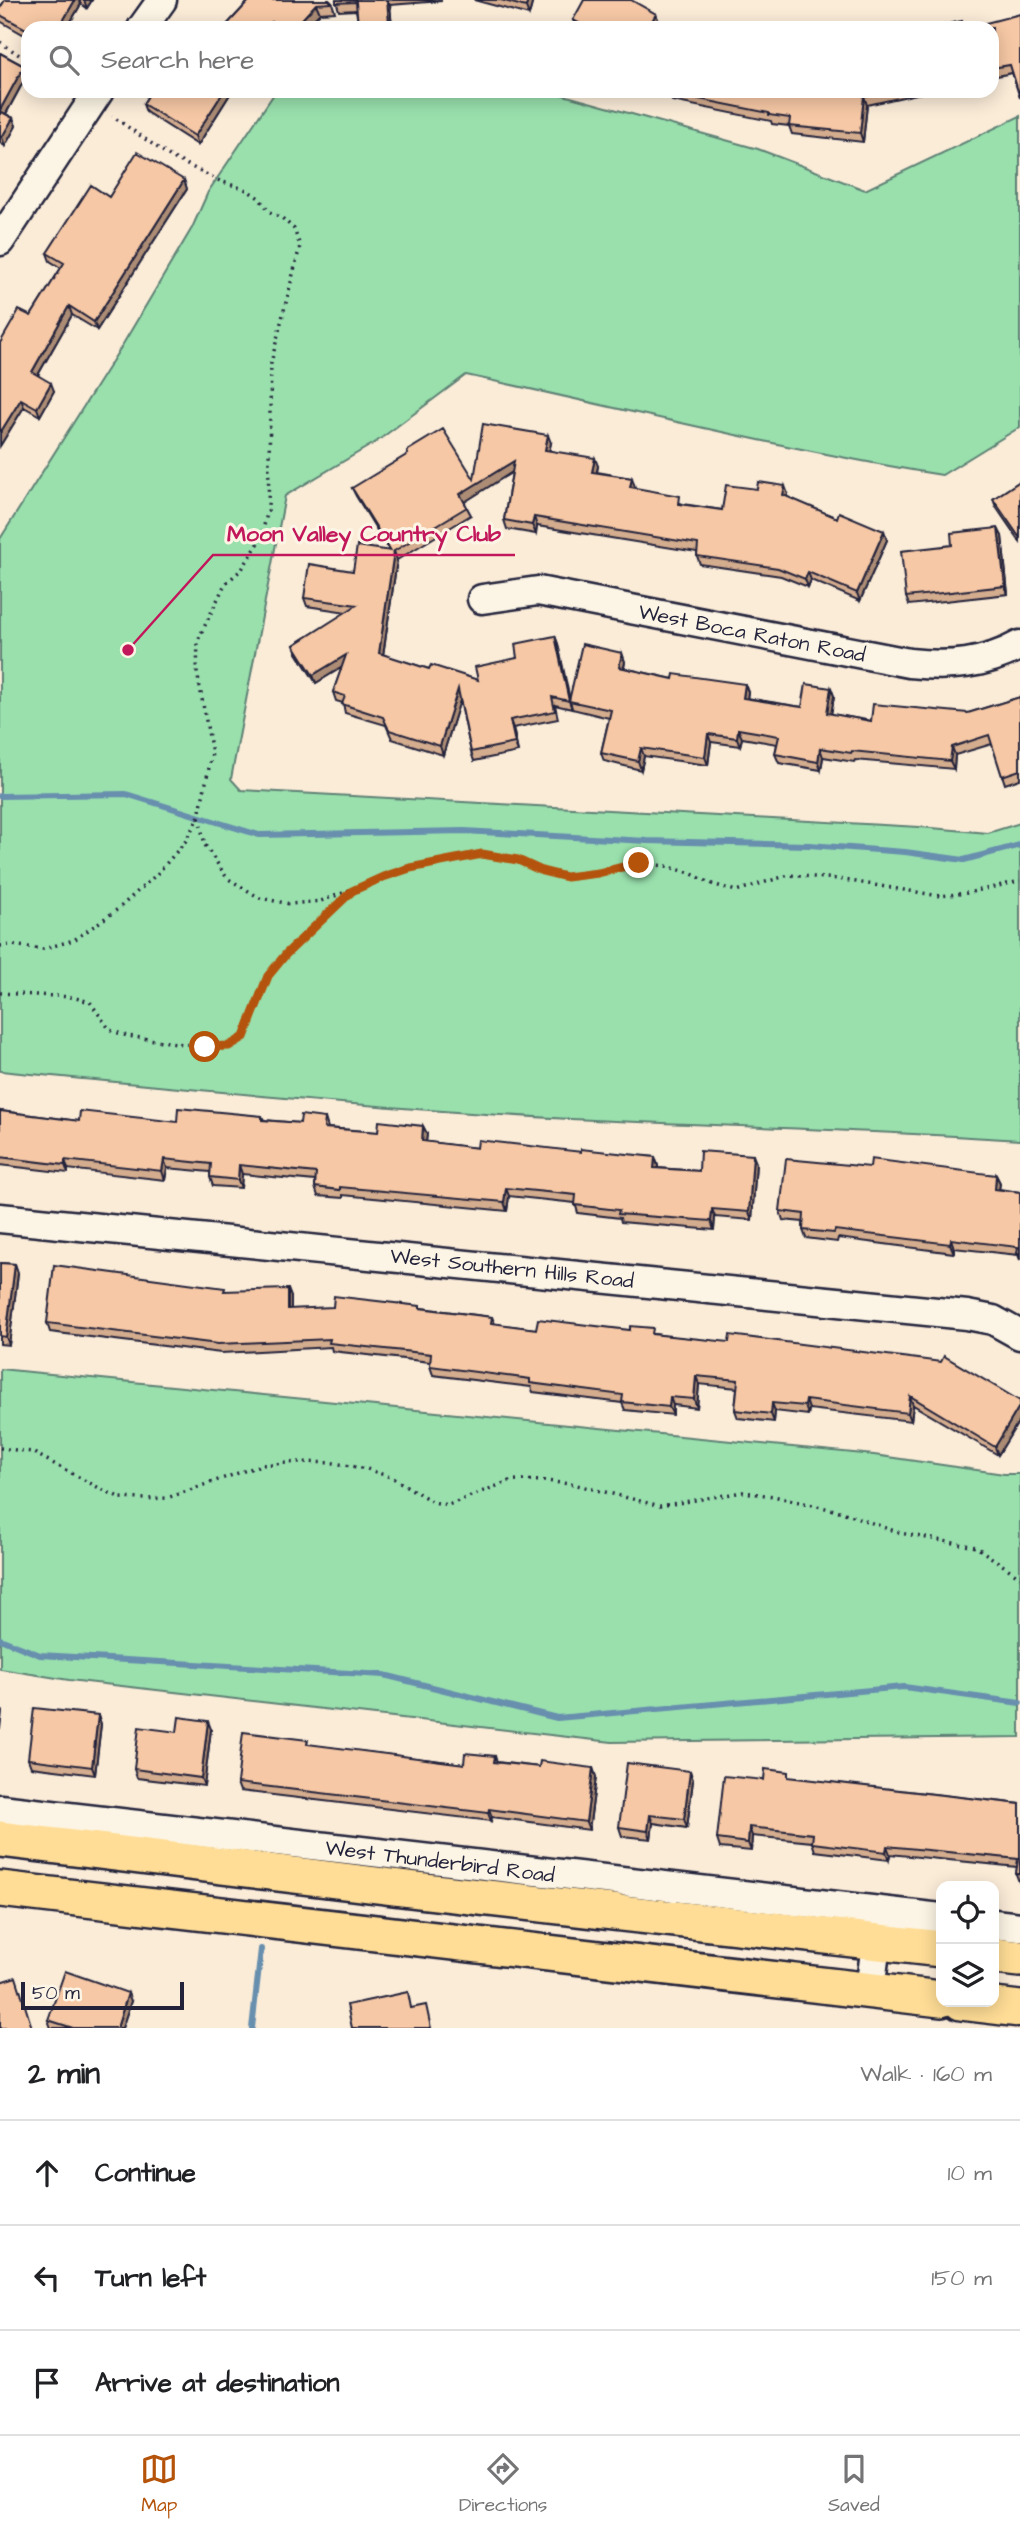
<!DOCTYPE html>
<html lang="en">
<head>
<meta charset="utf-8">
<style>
	:root { --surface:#fff; --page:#f2f2f2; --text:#202124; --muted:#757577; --line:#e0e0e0; --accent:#b45309 }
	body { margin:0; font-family:"Architects Daughter",sans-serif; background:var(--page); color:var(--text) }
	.controls { position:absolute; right:21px; bottom:21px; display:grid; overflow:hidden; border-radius:14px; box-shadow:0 4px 18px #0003 }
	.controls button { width:63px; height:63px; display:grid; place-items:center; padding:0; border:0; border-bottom:2px solid var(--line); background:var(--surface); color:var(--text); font:35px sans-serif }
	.scale { position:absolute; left:21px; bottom:18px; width:163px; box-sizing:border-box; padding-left:7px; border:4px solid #22223b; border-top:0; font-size:19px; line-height:24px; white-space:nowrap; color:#22223b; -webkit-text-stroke:5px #fcf5e5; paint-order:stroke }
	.stop { position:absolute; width:21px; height:21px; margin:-16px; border:5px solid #b45309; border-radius:50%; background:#fff }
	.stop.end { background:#b45309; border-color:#fff; box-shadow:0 2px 7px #0008 }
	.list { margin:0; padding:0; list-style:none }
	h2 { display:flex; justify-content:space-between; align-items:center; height:91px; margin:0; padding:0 28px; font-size:30px }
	h2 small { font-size:23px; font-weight:400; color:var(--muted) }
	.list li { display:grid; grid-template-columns:46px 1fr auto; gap:21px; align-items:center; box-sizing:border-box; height:105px; padding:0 28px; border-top:2px solid var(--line) }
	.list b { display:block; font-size:26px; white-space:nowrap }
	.list em { font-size:23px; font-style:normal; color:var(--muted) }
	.icon { flex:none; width:38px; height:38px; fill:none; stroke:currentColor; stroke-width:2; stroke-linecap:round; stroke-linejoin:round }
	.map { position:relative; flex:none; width:1020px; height:2028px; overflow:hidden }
	.search { position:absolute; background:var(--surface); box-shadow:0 4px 18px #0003; left:21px; right:21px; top:21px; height:77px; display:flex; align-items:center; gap:18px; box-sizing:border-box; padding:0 24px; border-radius:21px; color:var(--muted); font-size:26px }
	.sheet { height:406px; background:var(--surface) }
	nav { display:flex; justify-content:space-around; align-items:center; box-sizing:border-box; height:98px; border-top:2px solid var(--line); background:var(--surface); font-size:19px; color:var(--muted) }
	nav a { display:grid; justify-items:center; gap:4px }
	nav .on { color:var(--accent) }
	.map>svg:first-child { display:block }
	.green { fill:#99e0ad; stroke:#5e8174; stroke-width:2 }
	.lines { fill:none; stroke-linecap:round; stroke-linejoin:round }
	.stream { stroke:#688fad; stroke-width:6 }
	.minor-casing { stroke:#22223b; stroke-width:33 }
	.major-casing { stroke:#22223b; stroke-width:40 }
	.path { stroke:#22223b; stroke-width:3.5; stroke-dasharray:2 5; stroke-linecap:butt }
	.minor { stroke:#fcf5e5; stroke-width:28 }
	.major { stroke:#ffdd96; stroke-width:35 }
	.wall { fill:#d4ac8e; stroke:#22223b; stroke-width:2 }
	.shaded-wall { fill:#ac8c74; stroke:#22223b; stroke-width:2 }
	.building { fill:#f6c8a5; stroke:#22223b; stroke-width:2 }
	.route { stroke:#b45309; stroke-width:9 }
	.labels { text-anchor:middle; stroke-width:6; stroke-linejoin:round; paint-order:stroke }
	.street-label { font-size:21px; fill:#22223b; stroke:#fcf5e5 }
	.leader { fill:none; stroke:#c2185b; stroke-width:2.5 }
	.callout-dot { fill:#c2185b; stroke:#fcf5e5; stroke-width:2.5 }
	.callout-label { font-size:23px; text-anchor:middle; font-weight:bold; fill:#c2185b; stroke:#fcf5e5; stroke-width:6; stroke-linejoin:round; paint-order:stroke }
</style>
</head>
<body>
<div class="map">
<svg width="1020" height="2028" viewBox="0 0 1020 2028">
	<rect width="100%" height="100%" fill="#fbecd8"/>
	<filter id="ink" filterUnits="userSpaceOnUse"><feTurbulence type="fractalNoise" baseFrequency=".0143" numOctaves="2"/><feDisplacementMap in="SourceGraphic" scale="14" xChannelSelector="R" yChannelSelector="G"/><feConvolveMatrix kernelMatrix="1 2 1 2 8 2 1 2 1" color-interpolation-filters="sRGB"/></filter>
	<g filter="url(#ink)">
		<!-- green -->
		<path class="green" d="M276 91H549L758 149 865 190 1020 116V427L942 475C782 449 625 409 466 375L376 442 285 496 231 779 241 790 920 827 988 833 1020 823V1140C870 1130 720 1126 570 1119 380 1109 190 1089 0 1071V539L123 344 192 228 208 192Z
			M0 1369 874 1455 1004 1474H1020V1737L612 1742 69 1680 0 1669Z"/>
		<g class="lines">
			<!-- stream -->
			<path class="stream" d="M0 796 126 794 259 835 464 831 647 841 809 845 905 852 964 860 1020 845
				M0 1639 40 1655 384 1675 557 1718 904 1687 1020 1703
				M252 2028 261 1949"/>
			<defs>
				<path id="minor" d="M142 28 162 0
					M0 241 99 91
					M482 599 538 591 909 663C949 667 984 665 1020 645
					M0 1218 967 1315 993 1320 1020 1335
					M0 1809 941 1918
					M994 1924 1020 1927
					M870 1990 879 1921"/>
				<path id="major" d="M0 1839 426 1891 941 1949
					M0 1889 941 1999
					M994 1956 1020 1959
					M961 2002 1020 2009"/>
			</defs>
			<!-- minor casing -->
			<use href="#minor" class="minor-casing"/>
			<!-- major casing -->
			<use href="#major" class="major-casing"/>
			<!-- path -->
			<path class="path" d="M0 42 28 61
				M199 818 205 845 227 878 260 898 290 904 321 901 410 868 482 854 518 860 542 871 566 877 599 873 639 863 666 866 690 873 712 884 736 891 789 875 838 879 940 896 967 893 1020 881
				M0 946 11 945 43 949 74 940 118 909 157 874 185 842 199 816 212 753 197 672 198 640 225 584 242 569 260 541 268 510 271 363 300 246 294 229 282 218 270 212 259 198 247 190 220 181 171 157 112 116
				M0 993 72 997 90 1002 110 1030 127 1036 205 1047 229 1046 244 1037 268 976 286 954 351 892
				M0 1448 32 1452 101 1489 121 1498 140 1499 167 1498 261 1465 299 1462 334 1463 367 1469 393 1478 433 1502 448 1505 512 1480 546 1481 577 1485 660 1506 743 1492 773 1496 839 1511 900 1533 976 1547 1020 1577"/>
			<!-- minor -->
			<use href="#minor" class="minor"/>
			<!-- major -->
			<use href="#major" class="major"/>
		</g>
		<!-- wall -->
		<path class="wall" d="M5 0H92L87 8 81 4 67 28H28V37L0 21V8Z
			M246 0H329L332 3 335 12 320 13 305 28H224L248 2Z
			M336 0H441V1L390 5 392 28H359L356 10 339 11Z
			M474 0H533L529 15Z
			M656 14 659 22 656 28H576L573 20Z
			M1020 14V98L1012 73 992 77V28Z
			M0 53 24 66 27 75 6 114 13 118 16 126 5 146 0 143Z
			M151 91H232L198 145 146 112 143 104Z
			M669 91H930L867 105 863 142 792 134 789 126 772 124 771 121 672 101Z
			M184 180 187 189 97 330 72 315 38 375 54 391 40 416 24 407 0 446 31 316 61 268 50 261 47 253 109 197Z
			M551 443 549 450 598 466 597 472 632 478 634 488 683 504 722 510 788 494 787 497 837 518 884 531 887 540 860 601 811 580 808 587 781 576 700 564 697 556V552L537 526 536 534 507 529 504 520 512 472 464 502 471 515 397 560 383 655 429 669 478 680 555 636 558 644 569 699 622 653 625 662 624 668 673 679 748 692 747 698 802 707 831 688 834 696 831 714 871 721 968 713 1020 697V779L1005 784 992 744 955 755 954 769 855 760 854 762 823 757 821 770 779 763 775 754 777 744 742 738 740 746 711 742 708 765 644 756 641 770 604 761 601 753 609 718 572 709 571 706 572 709 555 705 558 719 513 728 518 752 474 761 471 752 460 700 443 755 392 739 386 725 345 713 343 703 336 701 333 692 342 667 316 683 297 653 294 645 347 612 307 606 304 598 389 550 356 496 352 488 474 479Z
			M1020 481V542L996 507 993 499Z
			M1002 536 1008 594 909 605 906 597 952 545Z
			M0 1111 79 1121 177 1122 262 1116 264 1120 300 1123 325 1118 328 1128 378 1132 423 1126 427 1134 426 1142 477 1148 581 1152 655 1157 658 1166V1168L699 1171 756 1163 752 1220 715 1217 714 1230 621 1222 620 1218 578 1213 575 1203 509 1196 507 1211 343 1195V1198L318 1196 315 1187V1181L242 1174 241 1188 213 1186 210 1177V1172L167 1168 165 1180 68 1169V1173L0 1165Z
			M870 1167 996 1175 1000 1183 999 1189 1020 1192V1260L1018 1255 954 1248V1253L838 1238 837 1242 806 1238 803 1230V1222L783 1220 780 1211Z
			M0 1263 15 1264 18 1273 9 1345 0 1344Z
			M226 1291 291 1297V1309L421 1308 492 1317 495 1324 536 1329 655 1334 1020 1401V1419L998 1455 913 1405 911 1421 809 1409 808 1415 775 1411 774 1422 738 1418 735 1410 737 1388 699 1384 697 1408 673 1405V1415L625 1410 622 1403 533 1392 531 1387 433 1375 430 1366V1362L332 1351 331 1347 221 1353 50 1332 47 1323Z
			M98 1715 101 1724 95 1775 31 1767 28 1759Z
			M211 1729 204 1786 137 1778 134 1769 177 1732Z
			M310 1745 464 1764 495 1756 497 1762 539 1767 593 1768 596 1777 589 1830 492 1817 491 1821 240 1791 237 1783Z
			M690 1771 693 1780 687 1828 653 1823 651 1839 622 1836 619 1827Z
			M791 1778 1020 1804V1882H1019L1016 1874 1017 1867 890 1854 889 1860 815 1851 812 1842 752 1836 751 1851 720 1848 717 1839 764 1780Z
			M131 2001 122 2028H51L48 2020Z"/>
		<!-- shaded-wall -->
		<path class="shaded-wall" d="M75 0H79L81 4 67 28H59Z
			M84 0H92L87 8Z
			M387 0 390 5 392 28 389 23Z
			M528 0H533L529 15 526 7Z
			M316 4 320 13 305 28H294Z
			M656 14 659 22 656 28H648Z
			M272 22 274 28H267Z
			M24 66 27 75 3 119 0 110Z
			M224 91H232L198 145 195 136Z
			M864 96 867 105 863 142 860 133Z
			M13 118 16 126 5 146 2 137Z
			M184 180 187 189 97 330 94 322Z
			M69 306 72 315 35 380 32 372Z
			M51 383 54 391 40 416 37 408Z
			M21 399 24 407 0 446V433Z
			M548 435 551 443 548 458 545 450Z
			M595 458 598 466 595 480 592 472Z
			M514 461 517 469 463 503 460 494Z
			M632 478 635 487 633 496 630 487Z
			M785 486 788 494 786 503 783 495Z
			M534 517 537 526 536 534 532 525Z
			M998 528 1002 536 1008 594 1005 586Z
			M884 531 887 540 860 601 857 593Z
			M394 551 397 560 382 662 379 653Z
			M808 572 811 580 808 587 805 579Z
			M555 636 558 644 572 709 569 701Z
			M622 653 625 662 622 675 619 667Z
			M346 655 349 663 316 683 313 675Z
			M745 684 748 692 746 706 743 698Z
			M831 688 834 696 830 721 827 713Z
			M458 689 461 697 443 755 440 746Z
			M510 720 513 728 518 752 515 743Z
			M738 729 742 738 740 746 737 738Z
			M708 734 711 742 708 765 705 757Z
			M952 747 955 755 954 769 950 761Z
			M641 748 644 756 641 770 638 761Z
			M820 748 823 757 821 770 818 762Z
			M423 1126 427 1134 425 1150 422 1141Z
			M753 1155 756 1163 752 1220 749 1212Z
			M655 1157 658 1166 657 1177 654 1168Z
			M164 1159 167 1168 165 1180 162 1171Z
			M65 1160 68 1169V1173L65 1165Z
			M239 1165 242 1174 241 1188 238 1180Z
			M996 1175 1000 1183 998 1197 995 1189Z
			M506 1188 509 1196 507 1211 504 1202Z
			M712 1209 715 1217 714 1230 711 1221Z
			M951 1239 954 1248V1253L950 1244Z
			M15 1264 18 1273 9 1345 6 1337Z
			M288 1289 291 1297V1318L288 1309Z
			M696 1376 699 1384 697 1408 694 1399Z
			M910 1396 913 1405 911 1421 908 1413Z
			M670 1397 673 1405V1415L669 1407Z
			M806 1400 809 1409 808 1415 805 1406Z
			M772 1403 775 1411 774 1422 771 1414Z
			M1020 1405V1419L998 1455 995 1447Z
			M0 1707 2 1712 0 1729Z
			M98 1715 101 1724 95 1775 92 1767Z
			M208 1721 211 1729 204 1786 201 1778Z
			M593 1768 596 1777 589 1830 586 1822Z
			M690 1771 693 1780 687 1828 684 1819Z
			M489 1809 492 1817 491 1821 488 1813Z
			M650 1815 653 1823 651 1839 648 1831Z
			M749 1827 752 1836 751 1851 748 1843Z
			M887 1846 890 1854 889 1860 886 1852Z
			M128 1993 131 2001 122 2028H117Z"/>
		<!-- building -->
		<path class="building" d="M5 0H75L59 28H28V30L0 15V8Z
			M250 0H329L332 3 316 4 294 28H278L272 22 267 28H224Z
			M336 0H387L389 23 358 25 356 2 336 3Z
			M501 0H528L526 7Z
			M584 0H631L656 14 648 28H588L573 20Z
			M1020 14V97L1010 65 992 68V28H967Z
			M962 21 963 28H930Z
			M0 53 24 66 0 110Z
			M151 91H224L195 136 143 104Z
			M669 91H889L864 96 860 133 789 126 790 118 769 115V113L669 93Z
			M0 111 13 118 2 137 0 136Z
			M137 152 184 180 94 322 69 306 32 372 51 383 37 408 21 399 0 433V343L19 310 31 316 64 263 47 253 91 185 109 197Z
			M483 424 548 435 545 450 595 458 592 472 632 478 630 487 680 496 679 504 722 510 726 485 757 489 758 482 785 486 783 495 837 518 839 512 884 531 857 593 808 572 805 579 778 568 697 556 698 544 534 517 532 525 504 520 514 461 460 494 467 507 394 551 379 653 429 669 431 665 478 680 475 667 517 658 515 644 555 636 569 701 552 697 555 711 510 720 515 743 471 752 458 689 440 746 389 730 383 717 342 704 345 696 333 692 346 655 313 675 294 645 357 605 304 598 309 564 353 571 357 546 391 551 352 488 408 454 407 451 443 429 474 479Z
			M1020 481V538L993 499Z
			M998 528 1005 586 906 597 901 551 952 545 951 533Z
			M582 644 622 653 619 667 673 679 674 674 745 684 743 698 802 707 806 684 831 688 827 713 871 721 873 704 968 713 1020 697V770L1002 776 989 735 952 747 950 761 852 751 851 753 820 748 818 762 775 754 779 736 738 729 737 738 708 734 705 757 641 748 638 761 601 753 611 710 569 701Z
			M178 1108 262 1116V1120L300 1123 301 1115 325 1118 324 1128 378 1132 379 1121 423 1126 422 1141 477 1148 478 1140 581 1152V1149L655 1157 654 1168 699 1171 700 1151 753 1155 749 1212 712 1209 711 1221 618 1214 619 1210 575 1205 576 1195 506 1188 504 1202 340 1187V1190L315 1187 316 1173 239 1165 238 1180 210 1177 211 1164 164 1159 162 1171 65 1160V1165L0 1157V1111L79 1121 80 1111 177 1122Z
			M786 1159 870 1167 871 1159 996 1175 995 1189 1020 1192V1253H1017L1018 1247 951 1239 950 1244 835 1230 834 1233 803 1230 804 1214 780 1211Z
			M0 1263 15 1264 6 1337 0 1336Z
			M54 1265 225 1288 224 1291 288 1289V1309L333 1307 334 1296 420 1306V1308L492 1317 491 1323 536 1329 538 1319 630 1330V1326L653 1328 652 1334 729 1342 730 1335 941 1362 944 1356 1020 1401V1405L995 1447 910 1396 908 1413 806 1400 805 1406 772 1403 771 1414 735 1410 738 1380 696 1376 694 1399 670 1397 669 1407 622 1402 623 1395 530 1383V1379L430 1366 431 1354 329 1343 330 1339 218 1344 47 1323Z
			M34 1708 98 1715 92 1767 28 1759Z
			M179 1717 208 1721 201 1778 134 1769 139 1727 177 1732Z
			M243 1732 308 1740 307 1744 464 1764 465 1753 495 1756 494 1762 539 1767 540 1761 593 1768 586 1822 489 1809 488 1813 237 1783Z
			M627 1763 690 1771 684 1819 650 1815 648 1831 619 1827Z
			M765 1769 788 1772V1777L1020 1804V1874H1016L1018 1859 887 1846 886 1852 812 1843 813 1834 749 1827 748 1843 717 1839 724 1776 764 1780Z
			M65 1971 128 1993 117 2028H73L48 2020Z
			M16 1977 32 2028H0V1982Z
			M408 1992 411 2008 426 2005 431 2028H352L347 2005Z"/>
	</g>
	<g class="lines" filter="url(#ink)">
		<!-- route -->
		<path class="route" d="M205 1047 229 1046 244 1037 268 976 286 954 352 891 383 877 410 868 482 854 518 860 542 871 566 877 598 873 639 863"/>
	</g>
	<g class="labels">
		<!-- street labels -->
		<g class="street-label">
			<text transform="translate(752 633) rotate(11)" y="7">West Boca Raton Road</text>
			<text transform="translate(512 1268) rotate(6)" y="7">West Southern Hills Road</text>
			<text transform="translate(440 1861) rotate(7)" y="7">West Thunderbird Road</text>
		</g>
	</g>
	<!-- callouts -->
	<path class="leader" d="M128 650L213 555H515"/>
	<circle class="callout-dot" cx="128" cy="650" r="7"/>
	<g class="callout-label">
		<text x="364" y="541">Moon Valley Country Club</text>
	</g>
</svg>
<div class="controls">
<button><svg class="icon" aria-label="locate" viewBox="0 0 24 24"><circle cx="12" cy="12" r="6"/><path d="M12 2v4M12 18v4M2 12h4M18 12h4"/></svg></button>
<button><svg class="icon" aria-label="layers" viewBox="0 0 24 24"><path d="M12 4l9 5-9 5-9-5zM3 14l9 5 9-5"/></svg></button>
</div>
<div class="scale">50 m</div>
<div class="stop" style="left:205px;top:1047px"></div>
<div class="stop end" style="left:639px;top:863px"></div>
<div class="search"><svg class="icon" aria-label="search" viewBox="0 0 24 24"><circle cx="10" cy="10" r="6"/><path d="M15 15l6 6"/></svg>Search here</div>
</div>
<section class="sheet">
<h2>2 min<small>Walk · 160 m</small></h2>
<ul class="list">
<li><svg class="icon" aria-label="ahead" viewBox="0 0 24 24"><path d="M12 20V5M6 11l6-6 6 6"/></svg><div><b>Continue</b></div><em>10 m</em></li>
<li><svg class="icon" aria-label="left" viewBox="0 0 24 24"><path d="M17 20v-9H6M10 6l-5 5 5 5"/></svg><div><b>Turn left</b></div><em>150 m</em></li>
<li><svg class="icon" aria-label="arrive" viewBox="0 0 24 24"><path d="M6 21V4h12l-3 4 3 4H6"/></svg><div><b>Arrive at destination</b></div></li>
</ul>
</section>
<nav>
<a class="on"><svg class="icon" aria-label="map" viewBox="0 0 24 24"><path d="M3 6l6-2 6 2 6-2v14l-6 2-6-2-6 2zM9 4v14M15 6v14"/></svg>Map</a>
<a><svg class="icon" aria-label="directions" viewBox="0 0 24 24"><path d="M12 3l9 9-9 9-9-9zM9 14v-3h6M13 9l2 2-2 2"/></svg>Directions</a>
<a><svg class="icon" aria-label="saved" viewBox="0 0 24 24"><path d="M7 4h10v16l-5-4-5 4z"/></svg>Saved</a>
</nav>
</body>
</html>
